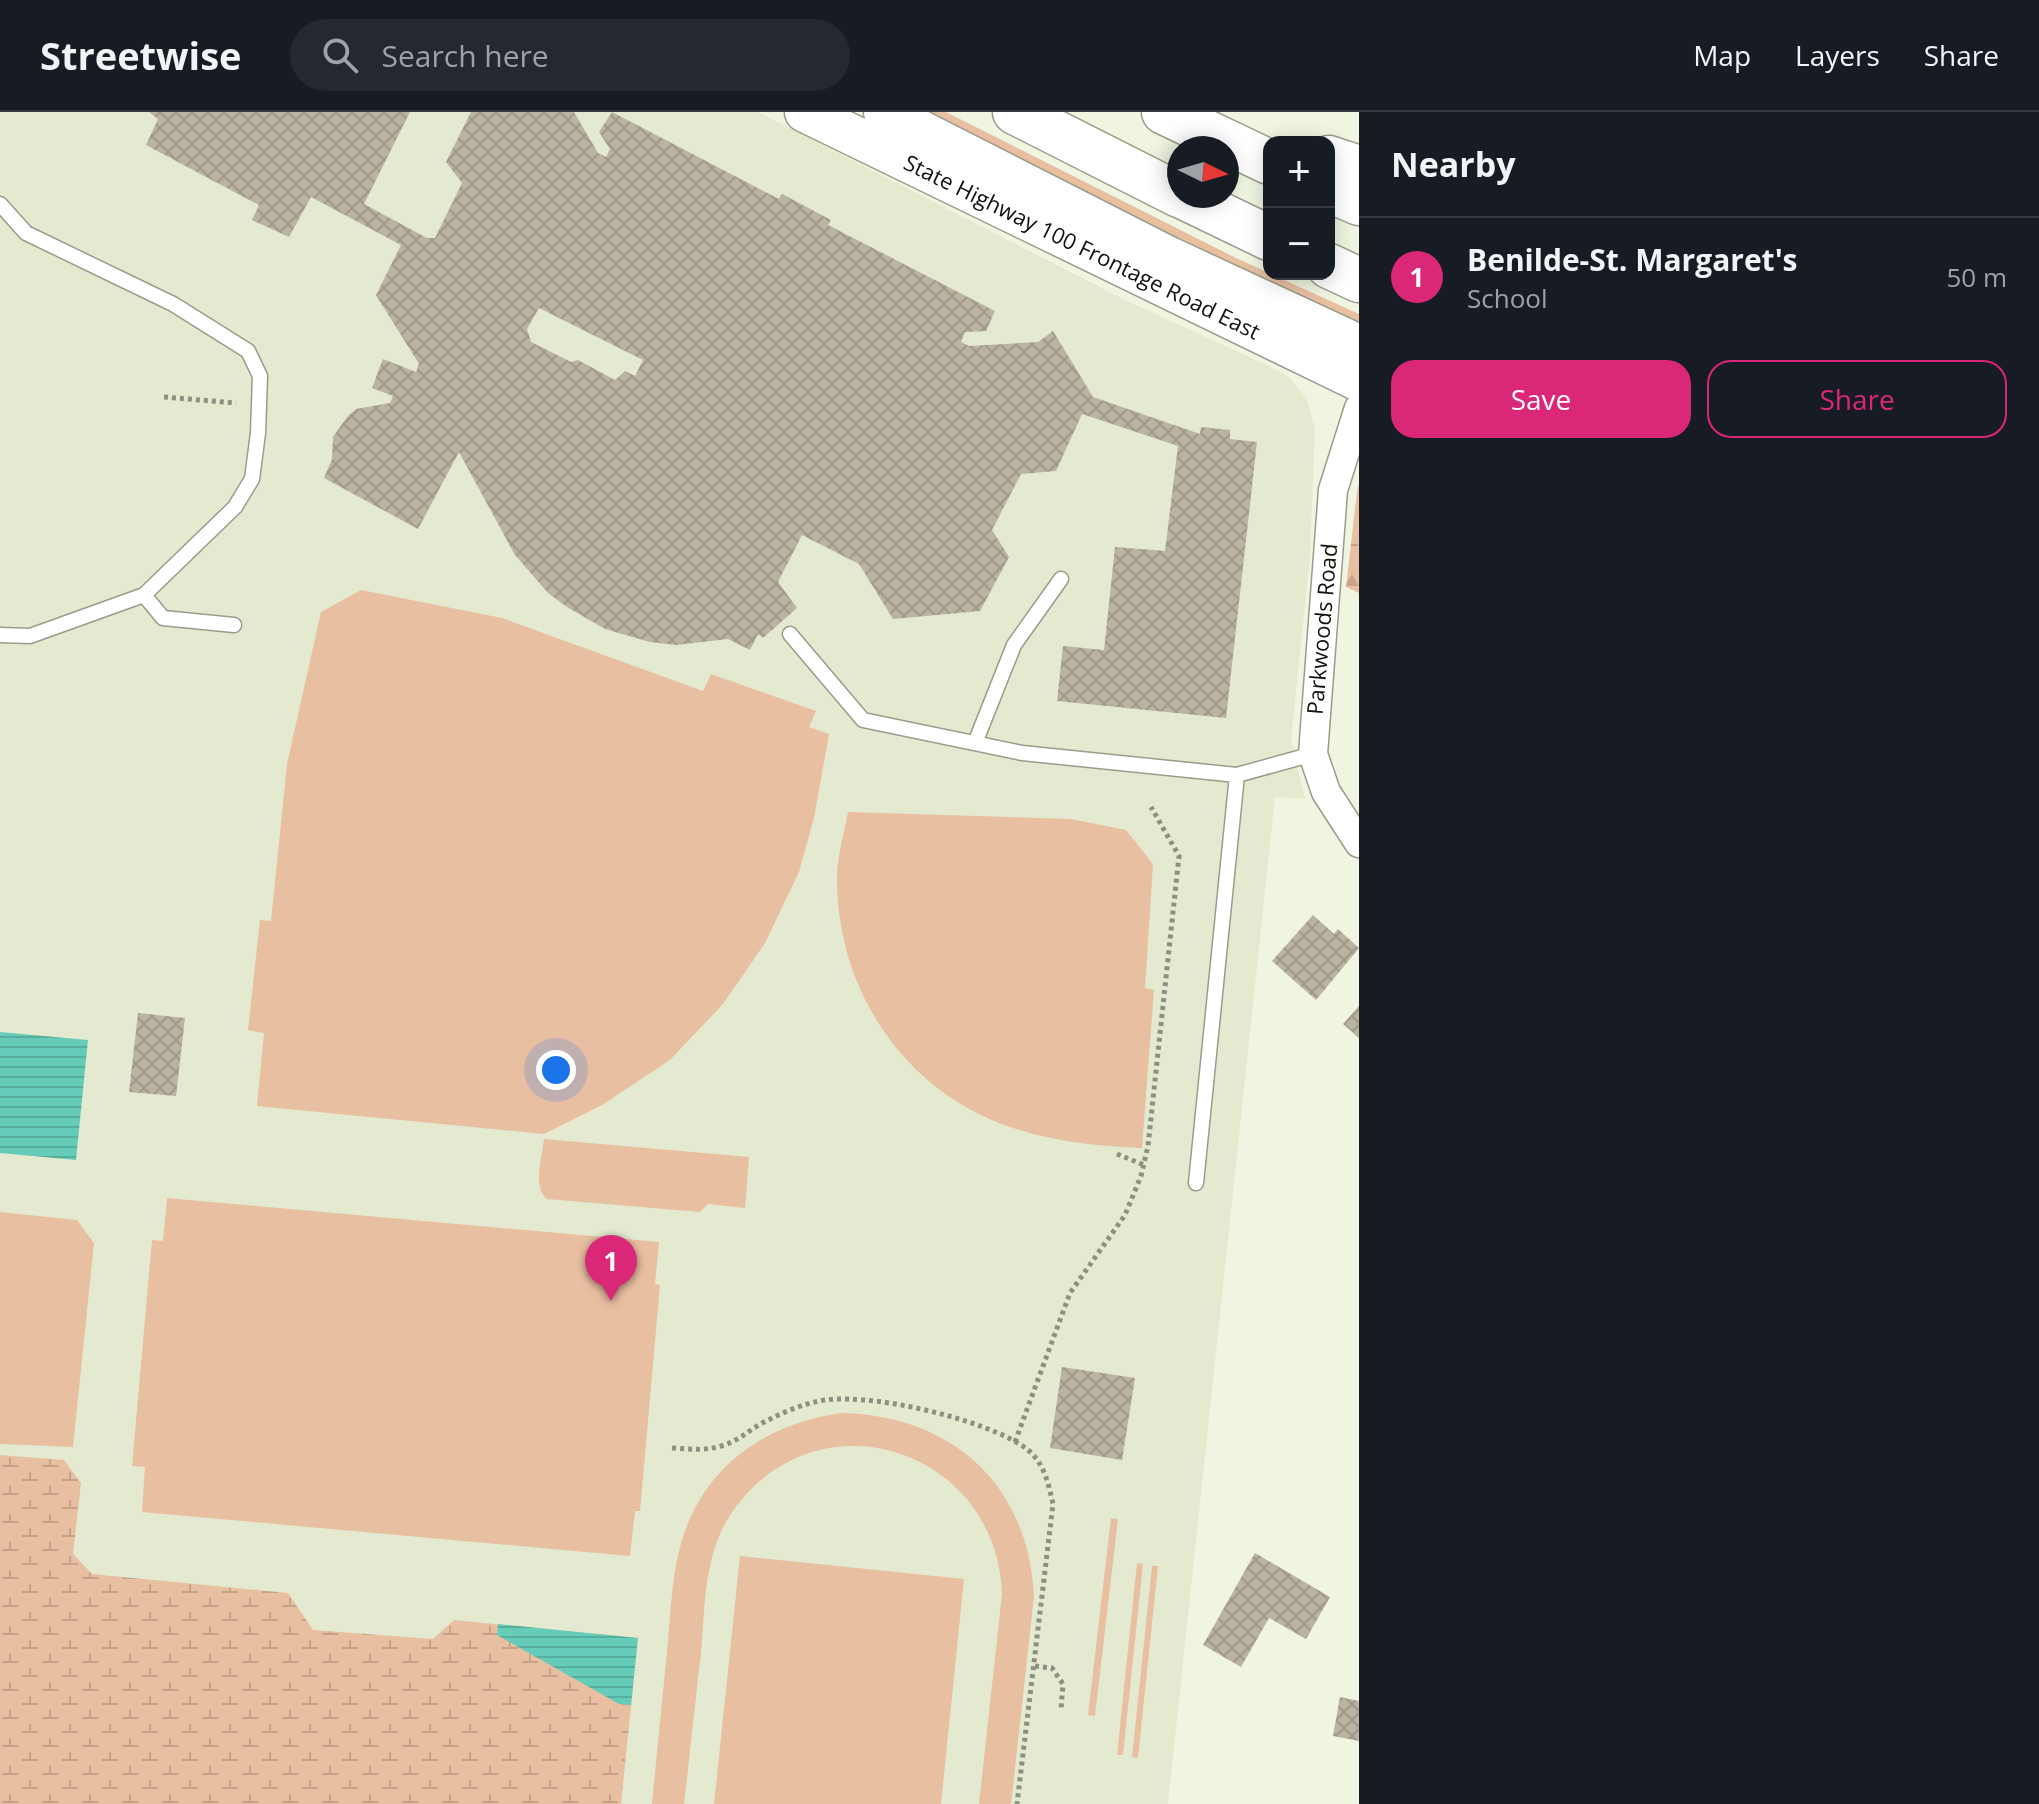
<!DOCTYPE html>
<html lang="en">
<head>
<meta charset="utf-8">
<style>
	:root { --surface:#171b24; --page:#242831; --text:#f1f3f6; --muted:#9ea1a6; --line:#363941; --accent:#db2777 }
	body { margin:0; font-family:"Open Sans",sans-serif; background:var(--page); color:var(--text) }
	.controls { position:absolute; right:24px; top:24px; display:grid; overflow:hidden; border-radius:16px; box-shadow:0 4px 20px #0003 }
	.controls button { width:72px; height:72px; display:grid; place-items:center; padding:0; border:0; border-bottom:2px solid var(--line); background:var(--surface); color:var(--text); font:40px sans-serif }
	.compass { position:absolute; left:1167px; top:24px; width:72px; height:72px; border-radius:50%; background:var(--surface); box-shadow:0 4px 20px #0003; rotate:95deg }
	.you { position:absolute; left:556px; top:958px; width:28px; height:28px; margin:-20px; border:6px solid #fff; border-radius:50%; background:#1a73e8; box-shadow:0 0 0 12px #1a73e833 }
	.badge { display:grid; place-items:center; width:52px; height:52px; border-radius:50%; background:var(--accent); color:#fff; font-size:26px; font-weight:700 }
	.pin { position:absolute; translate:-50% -66px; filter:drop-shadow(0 2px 4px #0008) }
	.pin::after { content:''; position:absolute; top:42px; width:28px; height:24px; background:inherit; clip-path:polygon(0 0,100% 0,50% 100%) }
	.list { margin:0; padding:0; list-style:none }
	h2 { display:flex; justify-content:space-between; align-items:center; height:104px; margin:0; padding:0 32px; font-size:34px }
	h2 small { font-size:26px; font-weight:400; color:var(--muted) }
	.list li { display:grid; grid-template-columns:52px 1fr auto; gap:24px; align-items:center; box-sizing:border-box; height:120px; padding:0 32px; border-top:2px solid var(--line) }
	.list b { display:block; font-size:30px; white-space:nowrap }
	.list p { margin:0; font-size:26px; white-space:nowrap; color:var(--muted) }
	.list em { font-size:26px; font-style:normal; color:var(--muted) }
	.actions { display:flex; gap:16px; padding:24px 32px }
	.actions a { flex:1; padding:18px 0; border:2px solid var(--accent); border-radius:24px; text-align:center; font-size:28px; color:var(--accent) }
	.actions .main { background:var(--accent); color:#fff }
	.icon { flex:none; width:44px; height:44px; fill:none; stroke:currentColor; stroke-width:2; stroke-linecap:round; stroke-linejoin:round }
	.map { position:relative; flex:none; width:1359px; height:1692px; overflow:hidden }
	header { display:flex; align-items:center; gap:48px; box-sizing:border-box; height:112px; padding:0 40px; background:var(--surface); border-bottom:2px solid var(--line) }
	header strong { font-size:38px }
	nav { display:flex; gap:44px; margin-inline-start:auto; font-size:28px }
	.search { width:560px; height:72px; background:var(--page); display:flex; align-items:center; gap:20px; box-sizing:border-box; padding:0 28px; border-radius:44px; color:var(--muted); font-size:30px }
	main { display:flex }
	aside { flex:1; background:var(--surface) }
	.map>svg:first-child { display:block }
	.built { fill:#e3eacf }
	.grass { fill:#e9bfa2 }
	.forest { fill:url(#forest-firs) }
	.wetland { fill:url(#wetland-marsh) }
	.water { fill:url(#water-rules) }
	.building { fill:url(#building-cross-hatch); fill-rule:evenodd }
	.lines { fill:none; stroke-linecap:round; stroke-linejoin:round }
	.lane-casing { stroke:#989d8b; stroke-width:17 }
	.street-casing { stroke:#989d8b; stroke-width:31 }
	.secondary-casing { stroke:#989d8b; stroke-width:43 }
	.highway-casing { stroke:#989d8b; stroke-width:47 }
	.path { stroke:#8c9082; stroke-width:5; stroke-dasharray:4 4; stroke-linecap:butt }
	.lane { stroke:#fff; stroke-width:14 }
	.street { stroke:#fff; stroke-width:28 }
	.secondary { stroke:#fff; stroke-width:40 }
	.highway { stroke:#fff; stroke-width:44 }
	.labels { text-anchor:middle; stroke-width:7; stroke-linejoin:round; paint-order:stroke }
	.street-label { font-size:22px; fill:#11130c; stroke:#fff }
</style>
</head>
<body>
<header>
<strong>Streetwise</strong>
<div class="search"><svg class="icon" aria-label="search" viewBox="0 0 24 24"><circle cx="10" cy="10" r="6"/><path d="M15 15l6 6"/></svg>Search here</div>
<nav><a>Map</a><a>Layers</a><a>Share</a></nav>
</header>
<main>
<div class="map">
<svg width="1359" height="1692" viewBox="0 0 1359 1692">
	<defs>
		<pattern id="forest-firs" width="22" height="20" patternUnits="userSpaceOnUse" patternTransform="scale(2)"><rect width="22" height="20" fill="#e9bfa2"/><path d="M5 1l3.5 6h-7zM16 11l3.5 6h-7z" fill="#c7a38a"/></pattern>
		<pattern id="wetland-marsh" width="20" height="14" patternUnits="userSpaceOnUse" patternTransform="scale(2)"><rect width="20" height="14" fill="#e9bfa2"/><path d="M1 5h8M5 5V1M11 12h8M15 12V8" fill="none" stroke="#c7a38a"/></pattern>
		<pattern id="water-rules" width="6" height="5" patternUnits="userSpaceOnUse" patternTransform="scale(2)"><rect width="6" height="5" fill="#65ccba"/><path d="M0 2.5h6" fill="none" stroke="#57ae9f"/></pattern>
		<pattern id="building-cross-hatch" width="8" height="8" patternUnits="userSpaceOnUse" patternTransform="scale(2)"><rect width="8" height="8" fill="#bbb3a1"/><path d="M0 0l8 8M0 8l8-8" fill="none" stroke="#a09989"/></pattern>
	</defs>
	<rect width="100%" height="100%" fill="#eff5e1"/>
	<!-- built -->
	<path class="built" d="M0 0H758L1123 187 1275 257 1290 266 1307 287 1315 317 1310 445 1291 627 1305 687 1275 685 1168 1692H0Z"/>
	<!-- grass -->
	<path class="grass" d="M928 0H946L1236 146 1359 202V212L1108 93Z
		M1359 372V431L1351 432 1357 380Z
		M361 478 502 506 703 579 711 562 816 599 809 615 829 622 814 706 799 760 765 831 723 892 670 948 602 993 544 1022 257 994 264 921 248 918 260 808 271 809 287 652 321 500Z
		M848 700 1071 707 1126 718 1153 752 1145 876 1154 878 1142 1036C1097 1034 1053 1030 1010 1015 904 979 837 878 837 767 837 745 844 722 848 700Z
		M544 1027 749 1045 745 1096 708 1092 700 1100 547 1087C532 1076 542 1045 544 1027Z
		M167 1086 659 1130 655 1172 660 1173 640 1399H635L630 1444 142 1400 145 1355 132 1354 152 1128 163 1129Z
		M0 1100 77 1108 94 1131 73 1335 0 1332Z
		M842 1301C953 1304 1028 1372 1034 1484L1011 1692H979L1002 1482C997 1334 811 1277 729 1405 704 1444 705 1496 701 1541 695 1591 690 1642 684 1692H652C657 1641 662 1590 667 1540 670 1509 671 1478 677 1448 694 1362 759 1312 842 1301Z
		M1111 1406 1118 1407 1095 1604 1088 1603Z
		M740 1444 964 1467 941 1692H714Z
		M1137 1451 1143 1452 1123 1643H1117Z
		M1152 1454H1158L1138 1646 1132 1645Z"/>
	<!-- forest -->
	<path class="forest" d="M1359 431V481L1346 475 1351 432Z"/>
	<!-- wetland -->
	<path class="wetland" d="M0 1343 64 1348 81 1371 73 1442 92 1462 288 1481 313 1518 433 1527 454 1508 638 1526 621 1692H0Z"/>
	<!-- water -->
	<path class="water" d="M0 920 88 928 76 1048 0 1041Z
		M498 1512 638 1526 631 1593 619 1592 497 1523Z"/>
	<!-- building -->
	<path class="building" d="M149 0H410L364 92 427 126H435L462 71 446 50 471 0H574L598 41 606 45 610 37 599 20 612 0 779 87 782 82 831 108 828 113 995 199 986 219 965 220 961 230 969 234 1038 230 1053 219 1093 285 1200 322 1201 315 1230 318V327L1257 330 1226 606 1057 589 1063 534 1104 538 1115 435 1165 439 1178 334 1082 302 1056 359 1021 362 992 418 1009 445 980 499 893 507 859 452 802 423 778 470 797 496 763 526 758 522 750 538 728 527 676 533 650 530 605 517 567 495 548 481 515 443 459 340 418 417 324 366 332 347 333 325 347 305 356 297 390 291 393 284 372 276 383 247 416 260 419 252 376 183 401 133 311 85 289 125 252 108 259 93 146 33 158 7ZM539 196 643 248 635 264 625 259 615 268 578 248 571 250 531 230 527 217Z
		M1313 803 1334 822 1338 817 1359 836 1316 888 1272 849Z
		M1359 894V926L1343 912Z
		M138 901 185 906 176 984 129 980Z
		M1062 1255 1135 1266 1122 1348 1050 1336Z
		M1255 1441 1330 1485 1306 1527 1269 1506 1241 1555 1203 1533Z
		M1340 1585 1359 1589V1629L1333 1624Z"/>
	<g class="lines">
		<defs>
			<path id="lane" d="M0 92 26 121 173 192 248 239 260 264 258 321 252 367 235 395 144 483 30 524 0 523
				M144 483 163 506 234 513
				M790 522 863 608 1022 641 1237 663 1313 642
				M975 631 1014 533 1061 467
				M1196 1071 1237 663"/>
			<path id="street" d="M1359 296 1333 378 1313 642 1326 680 1359 731"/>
			<path id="secondary" d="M805 0 1359 269
				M884 0 1169 145 1359 233"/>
			<path id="highway" d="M1015 0 1179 83
				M1164 0 1269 50
				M1329 46 1359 56
				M1329 78 1359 91
				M1182 84 1269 126
				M1329 154 1359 168"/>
		</defs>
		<!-- lane casing -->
		<use href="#lane" class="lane-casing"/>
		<!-- street casing -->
		<use href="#street" class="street-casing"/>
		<!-- secondary casing -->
		<use href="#secondary" class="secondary-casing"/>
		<!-- highway casing -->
		<use href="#highway" class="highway-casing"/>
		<!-- path -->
		<path class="path" d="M164 285 236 291
			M1117 1042 1144 1053
			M1015 1330 1070 1181 1125 1103 1141 1064 1148 1034 1179 744 1151 695
			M672 1336C689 1337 704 1339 721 1334 737 1330 749 1318 764 1310 780 1302 797 1294 815 1290 861 1277 991 1308 1028 1338 1044 1351 1049 1373 1053 1392L1017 1692
			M1035 1554 1052 1556 1063 1572 1061 1597"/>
		<!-- lane -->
		<use href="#lane" class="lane"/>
		<!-- street -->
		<use href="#street" class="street"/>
		<!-- secondary -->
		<use href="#secondary" class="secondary"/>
		<!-- highway -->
		<use href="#highway" class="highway"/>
	</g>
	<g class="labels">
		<!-- street labels -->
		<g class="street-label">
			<text transform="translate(1082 135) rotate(26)" y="8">State Highway 100 Frontage Road East</text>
			<text transform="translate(1322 517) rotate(-85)" y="8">Parkwoods Road</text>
		</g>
	</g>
</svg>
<div class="controls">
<button>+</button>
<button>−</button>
</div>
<svg class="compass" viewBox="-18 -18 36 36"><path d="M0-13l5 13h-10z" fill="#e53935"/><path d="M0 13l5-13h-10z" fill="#9ea1a6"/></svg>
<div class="you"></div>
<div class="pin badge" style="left:611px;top:1189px">1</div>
</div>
<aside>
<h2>Nearby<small></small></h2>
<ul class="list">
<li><span class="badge">1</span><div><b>Benilde-St. Margaret's</b><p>School</p></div><em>50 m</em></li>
</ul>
<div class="actions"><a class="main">Save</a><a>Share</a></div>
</aside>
</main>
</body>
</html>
